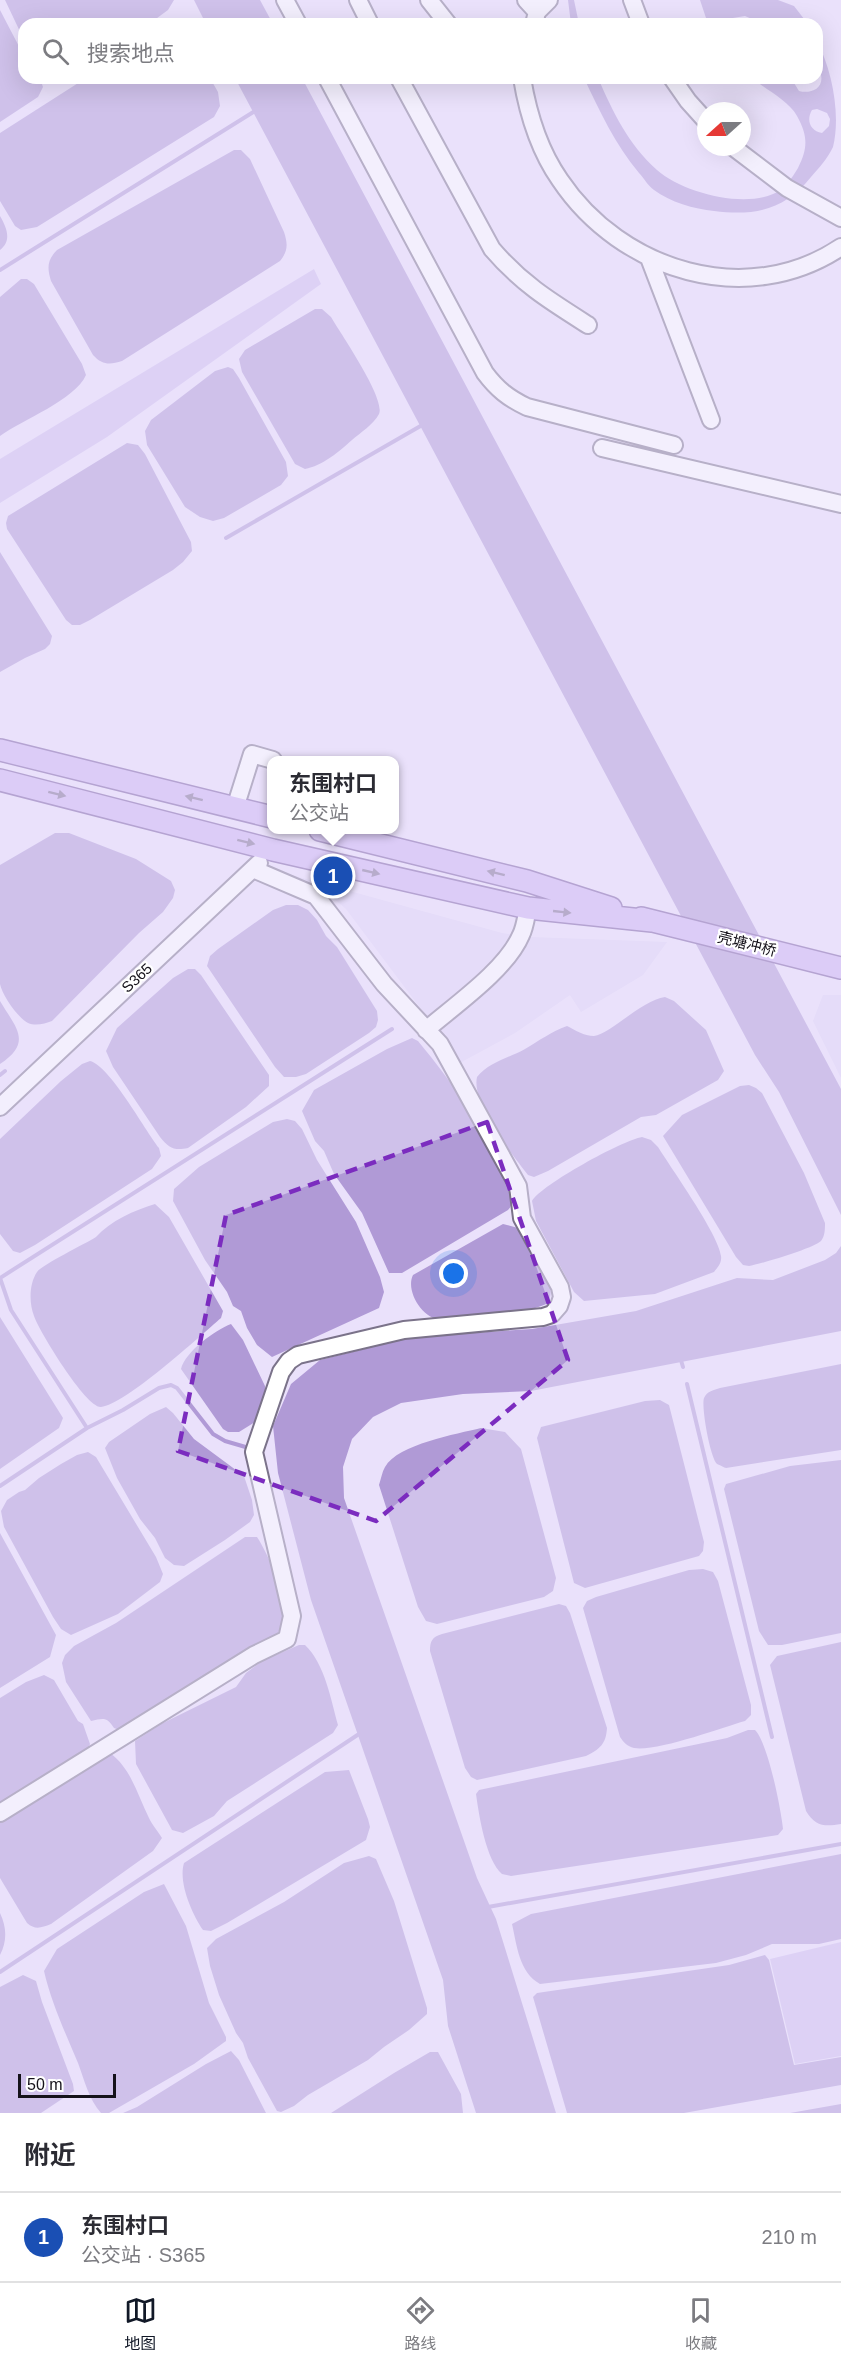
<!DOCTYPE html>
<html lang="zh">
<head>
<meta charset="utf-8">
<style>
	:root { --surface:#fff; --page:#f2f2f3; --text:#2b2b33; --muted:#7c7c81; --line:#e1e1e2; --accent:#111827 }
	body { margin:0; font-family:Arial,"Noto Sans SC",sans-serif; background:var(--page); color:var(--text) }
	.compass { position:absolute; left:697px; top:102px; width:54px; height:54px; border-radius:50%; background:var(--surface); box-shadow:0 6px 24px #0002; rotate:249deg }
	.scale { position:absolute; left:18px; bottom:15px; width:98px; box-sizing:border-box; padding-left:6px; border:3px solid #15121a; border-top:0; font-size:16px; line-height:21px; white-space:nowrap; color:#15121a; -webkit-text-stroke:4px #fff; paint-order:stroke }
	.you { position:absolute; left:454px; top:1274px; width:21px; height:21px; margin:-15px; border:4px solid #fff; border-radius:50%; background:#1a73e8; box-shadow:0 0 0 9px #1a73e833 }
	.badge { display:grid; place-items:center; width:39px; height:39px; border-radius:50%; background:var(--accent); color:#fff; font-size:20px; font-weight:700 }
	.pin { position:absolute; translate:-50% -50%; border:3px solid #fff; box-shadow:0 2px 6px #0006 }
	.popup { position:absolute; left:267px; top:756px; width:132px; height:78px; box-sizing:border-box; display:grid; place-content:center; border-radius:12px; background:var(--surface); filter:drop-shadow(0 2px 4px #0005); font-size:20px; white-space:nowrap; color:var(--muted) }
	.popup b { font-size:22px; color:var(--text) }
	.popup::after { content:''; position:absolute; left:50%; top:100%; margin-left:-12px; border:12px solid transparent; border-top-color:var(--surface) }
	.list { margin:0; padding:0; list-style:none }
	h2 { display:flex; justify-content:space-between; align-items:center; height:78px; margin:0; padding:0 24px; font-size:26px }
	h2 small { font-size:20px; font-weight:400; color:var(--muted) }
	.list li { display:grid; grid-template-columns:39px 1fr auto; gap:18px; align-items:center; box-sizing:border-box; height:90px; padding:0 24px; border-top:2px solid var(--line) }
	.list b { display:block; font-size:22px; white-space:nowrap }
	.list p { margin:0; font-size:20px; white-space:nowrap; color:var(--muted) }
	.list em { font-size:20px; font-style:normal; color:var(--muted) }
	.icon { flex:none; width:33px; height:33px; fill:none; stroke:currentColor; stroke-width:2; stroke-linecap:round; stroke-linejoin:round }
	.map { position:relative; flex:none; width:841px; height:2113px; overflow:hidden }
	.search { position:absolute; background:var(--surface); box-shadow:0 6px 24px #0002; left:18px; right:18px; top:18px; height:66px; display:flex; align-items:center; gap:15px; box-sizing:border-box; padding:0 21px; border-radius:18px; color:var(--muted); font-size:22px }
	.sheet { height:168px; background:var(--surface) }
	nav { display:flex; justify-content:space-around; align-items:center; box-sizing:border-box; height:84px; border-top:2px solid var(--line); background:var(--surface); font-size:16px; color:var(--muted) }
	nav a { display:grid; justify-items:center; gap:3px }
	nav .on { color:var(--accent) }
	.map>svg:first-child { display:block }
	.built { fill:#e0d4f5 }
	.green { fill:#cfbdee }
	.water { fill:#b09ad6; fill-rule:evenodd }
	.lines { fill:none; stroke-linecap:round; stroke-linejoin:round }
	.stream { stroke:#b09ad6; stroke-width:4 }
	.minor-casing { stroke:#7b738a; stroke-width:20 }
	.major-casing { stroke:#76589f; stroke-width:24 }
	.minor { stroke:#fff; stroke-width:16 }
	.major { stroke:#ccb2f1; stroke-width:21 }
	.oneway { fill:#7a6a90 }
	.marked { fill:none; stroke:#7b2cbf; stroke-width:4.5; stroke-dasharray:12 8; stroke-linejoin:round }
	.labels { text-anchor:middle; stroke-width:4.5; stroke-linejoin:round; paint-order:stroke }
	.street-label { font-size:15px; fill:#15121a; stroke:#fff }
</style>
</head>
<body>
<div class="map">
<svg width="841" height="2113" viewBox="0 0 841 2113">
	<rect width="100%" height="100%" fill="#eae1fb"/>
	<!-- built -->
	<path class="built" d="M284 873 502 933 530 937 667 942 643 975 581 1012 570 995 515 1033 456 1065 421 1009 346 909 331 896Z
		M823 995H841V1078L813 1021Z"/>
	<!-- green -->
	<path class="green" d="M314 269 321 284 107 437 0 503V459Z
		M841 1942V2056L795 2064 770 1959Z"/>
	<!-- water -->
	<path class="water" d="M5 0H174L168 10 149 24H24V40Z
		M194 0H260L273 24H206Z
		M568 0H574L579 24H571Z
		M700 0H778L794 6 808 24H763L745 16 733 18 731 24H708Z
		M0 10 24 56V78H40L43 87 38 97 0 122Z
		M817 41C832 70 841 115 833 147 828 158 819 168 811 177 785 210 755 216 714 211 694 209 670 202 654 190 648 186 644 178 639 173 615 144 600 112 584 78H598C613 112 628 144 657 170 682 192 741 208 773 194 784 190 792 178 798 168 808 148 808 136 797 116 788 100 766 90 752 78H791L799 91C810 94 824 89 821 75 820 72 818 69 817 66 816 58 817 49 817 41ZM817 109 827 113 830 119 829 126 822 133C810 131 806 120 812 110Z
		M86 78H210L218 92 220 106 214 117 37 227 21 230 15 226 0 201V133Z
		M235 78H302L841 1089V1215L779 1092 755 1055Z
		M234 150H241L250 159 284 232C288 244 288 251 280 261L122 361C110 365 102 365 93 355L51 281C47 268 47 260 57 250Z
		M0 216C7 228 12 241 0 250Z
		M21 279H27L34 284 82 364 86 375C75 400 22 420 0 436V297Z
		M315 309H322L331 317C341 334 386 399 379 414 374 424 360 433 352 440 340 451 322 466 305 469L295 464 242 372 239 359 245 350Z
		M228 367 233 369 239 378 286 462 288 476 281 485 224 518 213 521 200 517 185 507 147 445 145 431 151 420 215 371Z
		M127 443 138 445 145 454 191 542 192 551 183 562 173 570 90 620 80 625H72L66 620 7 529 6 523 8 516Z
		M0 552 52 636 50 644 45 649 25 658 0 672Z
		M55 833H69L136 859 171 881 175 890 173 898 163 912 139 933 52 1021C45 1024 35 1026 28 1023 18 1018 2 995 0 984V865Z
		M286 905H298L308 910 317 920 326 936 337 947 377 1011 378 1020 376 1027 369 1033 306 1074 296 1077H284L275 1067 207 966 210 956 218 949 273 910Z
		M188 969H195L201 975 269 1075V1086L246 1107 188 1148C174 1151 169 1148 160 1137L113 1067 106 1051 117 1028 173 978Z
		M665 997 674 1001 706 1030 724 1071 718 1080 656 1115 641 1117 548 1171 534 1177 528 1175C512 1154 471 1103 477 1077 489 1062 509 1058 525 1049 540 1040 551 1032 567 1026 575 1030 584 1036 594 1036 610 1034 641 1001 665 997Z
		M0 1001C16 1028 33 1042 0 1064Z
		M412 1038 418 1041C435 1062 454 1085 467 1109 470 1115 472 1123 476 1130 486 1146 525 1193 508 1210L402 1273H389L362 1213 334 1174 324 1151 315 1141 302 1111 314 1090 387 1049Z
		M90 1061C109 1065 145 1130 159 1148L161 1156 152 1169 35 1245 20 1253 13 1251 0 1234V1139L61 1081 82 1064Z
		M749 1085 756 1088 762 1093 804 1173 825 1223C825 1229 825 1236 821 1241 814 1248 761 1264 749 1266L743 1265 736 1257 663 1136 682 1115 740 1086Z
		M287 1119 295 1121 302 1129 317 1160 356 1222 380 1277 384 1292 379 1308 272 1357 257 1345 247 1328 241 1311 233 1306 227 1292 205 1260 173 1201 174 1189 199 1167 273 1122Z
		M642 1137 651 1140 658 1147C671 1168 719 1235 721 1256 722 1263 718 1267 714 1272L655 1294 584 1301 574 1292 536 1221 532 1201C541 1185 623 1140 642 1137Z
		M155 1204 169 1217 223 1311 221 1318C200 1336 125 1405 101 1407 86 1408 39 1331 34 1316 29 1303 29 1284 37 1272 43 1264 85 1244 96 1237 110 1221 135 1210 155 1204Z
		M503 1224 518 1228C523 1251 561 1277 548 1303 527 1315 467 1317 441 1320 423 1319 405 1291 413 1275Z
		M841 1246V1331L531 1391 463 1394 401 1403 373 1417 352 1439 343 1467 344 1498 477 1878 496 1919 556 2113H476L448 2026 443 1980 311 1600 278 1473 273 1426 291 1384 320 1360 412 1337 532 1329 636 1311 737 1278 773 1280 825 1260 836 1253Z
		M0 1317 63 1418 59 1428 0 1469Z
		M231 1324 243 1340 265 1386V1402L255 1422 239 1432H228L223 1429 181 1369C185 1352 215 1330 231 1324Z
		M841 1364V1450L726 1468C725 1468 718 1464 717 1464 710 1457 701 1406 704 1398 707 1391 714 1390 720 1388Z
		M660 1400 669 1405 704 1542 703 1551 699 1556 585 1588 574 1583 537 1438 541 1427 645 1401Z
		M166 1407 173 1413 194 1439 244 1476 252 1500 254 1515 250 1522 225 1540 184 1566 174 1565 165 1558 155 1538 140 1519 117 1478 105 1448 109 1442 150 1414Z
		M481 1428 505 1432 521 1449 556 1578 553 1591 544 1597 437 1624 426 1621 418 1607 379 1485C381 1479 382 1472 385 1467 398 1444 457 1434 481 1428Z
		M88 1452 96 1457 156 1557 163 1574 160 1582 118 1614 71 1635 61 1629 53 1617 4 1527 1 1511 7 1500 19 1492 25 1490 39 1478 61 1464 77 1455Z
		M841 1460V1633L782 1645H768L759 1631 724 1489 726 1484 790 1466Z
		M0 1533 56 1635 50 1657 0 1688Z
		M245 1537H257C269 1555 287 1598 284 1619 283 1624 280 1629 278 1633L119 1730 114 1728C107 1717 104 1718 91 1721L66 1682 62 1663 65 1655 74 1646 116 1623Z
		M703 1569 713 1572 718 1581 751 1705V1715L745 1721C721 1728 656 1752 634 1748 627 1746 624 1743 620 1737L583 1608 587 1601 596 1597 689 1570Z
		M559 1604 566 1606 570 1613 607 1728C606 1744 600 1749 586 1756L477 1780 471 1777 465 1768 430 1651C430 1641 432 1637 442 1634Z
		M841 1642V1824C824 1827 815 1826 806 1811L770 1665 777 1656Z
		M299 1645H305C325 1664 331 1700 338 1725L333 1733 227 1801 214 1816 183 1833 172 1830 136 1764 135 1741 161 1724 236 1687 246 1673 262 1661Z
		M44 1675 54 1680 78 1721 83 1724 90 1744 88 1749 0 1804V1698L26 1682Z
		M748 1730H755C768 1743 781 1809 783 1829L778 1835 511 1876 502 1874C486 1860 479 1816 476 1794L479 1790 727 1738Z
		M110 1753C131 1768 138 1796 149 1818 152 1825 158 1831 162 1838L153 1851 51 1924C41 1928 35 1930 27 1923L0 1878V1821Z
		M349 1770 368 1819 370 1827 366 1840 227 1923 211 1931 203 1930C192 1914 178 1882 184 1863L325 1772Z
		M841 1854V1939L819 1944H772L746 1955 716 1963 540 1984C519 1972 517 1946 512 1924L531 1914Z
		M369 1856 376 1859 394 1901 427 2008V2014L409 2030 384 2047 368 2060 308 2095 294 2106 281 2112 277 2111 248 2058 243 2043 236 2033 219 1995 210 1966 207 1948 216 1939 284 1902 344 1863Z
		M164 1884 186 1926 209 2003 226 2037V2041L194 2064 109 2113H101C89 2100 84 2079 78 2063 65 2032 51 2002 44 1971L57 1949 144 1892Z
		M0 1913C7 1928 7 1941 0 1955Z
		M765 1955 769 1960 794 2065 841 2057V2085L684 2113H567L533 1997 537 1993 729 1965Z
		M23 1975 36 1981 42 2002 73 2084 74 2091 41 2113H0V1987Z
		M231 2051 239 2060 266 2113H123L137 2107 206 2064Z
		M430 2052H438L461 2094 463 2113H331L394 2073Z
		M841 2104V2113H790Z"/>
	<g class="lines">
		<!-- stream -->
		<path class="stream" d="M0 270 255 111
			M226 538 424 424
			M0 1075 5 1071
			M0 1278 392 1029
			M0 1278 11 1310 87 1428 123 1410 159 1388 171 1385 177 1388 213 1434 225 1441 249 1448
			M680 1357 683 1367
			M687 1384 772 1737
			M0 1486 87 1428
			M488 1907 841 1844
			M0 1972 362 1732"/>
		<defs>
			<path id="minor" d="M285 0 298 24
				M358 0 370 24
				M429 0 448 24
				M526 0 537 12
				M632 0 641 24
				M534 24 537 12 549 0
				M327 78 485 373C497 389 508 398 527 407L674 445
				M399 78 492 249C522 284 550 301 588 325
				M522 78C528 114 539 150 560 180 621 271 747 310 841 247
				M672 78 688 101 706 121
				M733 147 787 188 841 218
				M649 258 711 420
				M602 448 841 504
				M235 808 252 754 273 760
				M426 1030C455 1005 506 970 521 935 525 927 526 917 528 908
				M0 1107 259 863
				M0 1813 254 1655 287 1639 292 1616 254 1452 281 1372 289 1361 298 1355 404 1330 543 1317 552 1314 559 1306 562 1297 560 1287 522 1218 518 1186 440 1044 384 984 316 896 253 869"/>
			<path id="major" d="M0 750 272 817
				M0 780 273 850 528 908 652 921
				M320 830 527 881 611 908
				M641 918 841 968"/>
		</defs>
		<!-- minor casing -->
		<use href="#minor" class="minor-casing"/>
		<!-- major casing -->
		<use href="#major" class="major-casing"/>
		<!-- minor -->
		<use href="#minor" class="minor"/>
		<!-- major -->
		<use href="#major" class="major"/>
	</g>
	<!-- one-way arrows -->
	<defs><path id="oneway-solid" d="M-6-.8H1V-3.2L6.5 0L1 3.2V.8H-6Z" transform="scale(1.5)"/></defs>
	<g class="oneway">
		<use href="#oneway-solid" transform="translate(57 794) rotate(14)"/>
		<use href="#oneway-solid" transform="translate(194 798) rotate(-166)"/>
		<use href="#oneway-solid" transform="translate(246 842) rotate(14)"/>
		<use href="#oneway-solid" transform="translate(371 872) rotate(13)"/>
		<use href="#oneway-solid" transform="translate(496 873) rotate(-166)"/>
		<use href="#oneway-solid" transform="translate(562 912) rotate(6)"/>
	</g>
	<!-- marked area -->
	<path d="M0 0H841V2113H0ZM487 1122 568 1360 376 1521 178 1451 226 1215Z" fill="#eae1fb" fill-opacity=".55" fill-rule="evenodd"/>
	<path class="marked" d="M487 1122 568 1360 376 1521 178 1451 226 1215Z"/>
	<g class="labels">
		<!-- street labels -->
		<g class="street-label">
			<text transform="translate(747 944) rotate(14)" y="5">壳塘冲桥</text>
			<text transform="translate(137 978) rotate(-43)" y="5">S365</text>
		</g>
	</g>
</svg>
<svg class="compass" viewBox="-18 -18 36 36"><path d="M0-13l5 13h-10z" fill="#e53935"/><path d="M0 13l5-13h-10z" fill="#7c7c81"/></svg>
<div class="scale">50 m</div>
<div class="you"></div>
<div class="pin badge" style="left:333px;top:876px;background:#1a4fb4">1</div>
<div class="popup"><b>东围村口</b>公交站</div>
<div class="search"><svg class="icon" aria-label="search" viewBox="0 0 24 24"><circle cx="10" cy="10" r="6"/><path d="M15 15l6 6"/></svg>搜索地点</div>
</div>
<section class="sheet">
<h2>附近<small></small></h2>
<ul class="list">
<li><span class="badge" style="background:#1a4fb4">1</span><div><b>东围村口</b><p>公交站 · S365</p></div><em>210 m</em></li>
</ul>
</section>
<nav>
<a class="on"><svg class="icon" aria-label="map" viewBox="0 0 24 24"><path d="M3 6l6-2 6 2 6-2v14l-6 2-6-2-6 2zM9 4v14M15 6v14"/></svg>地图</a>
<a><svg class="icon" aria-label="directions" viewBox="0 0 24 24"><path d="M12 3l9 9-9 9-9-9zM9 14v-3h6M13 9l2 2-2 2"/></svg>路线</a>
<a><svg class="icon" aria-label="saved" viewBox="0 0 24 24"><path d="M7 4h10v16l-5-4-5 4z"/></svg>收藏</a>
</nav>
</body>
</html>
